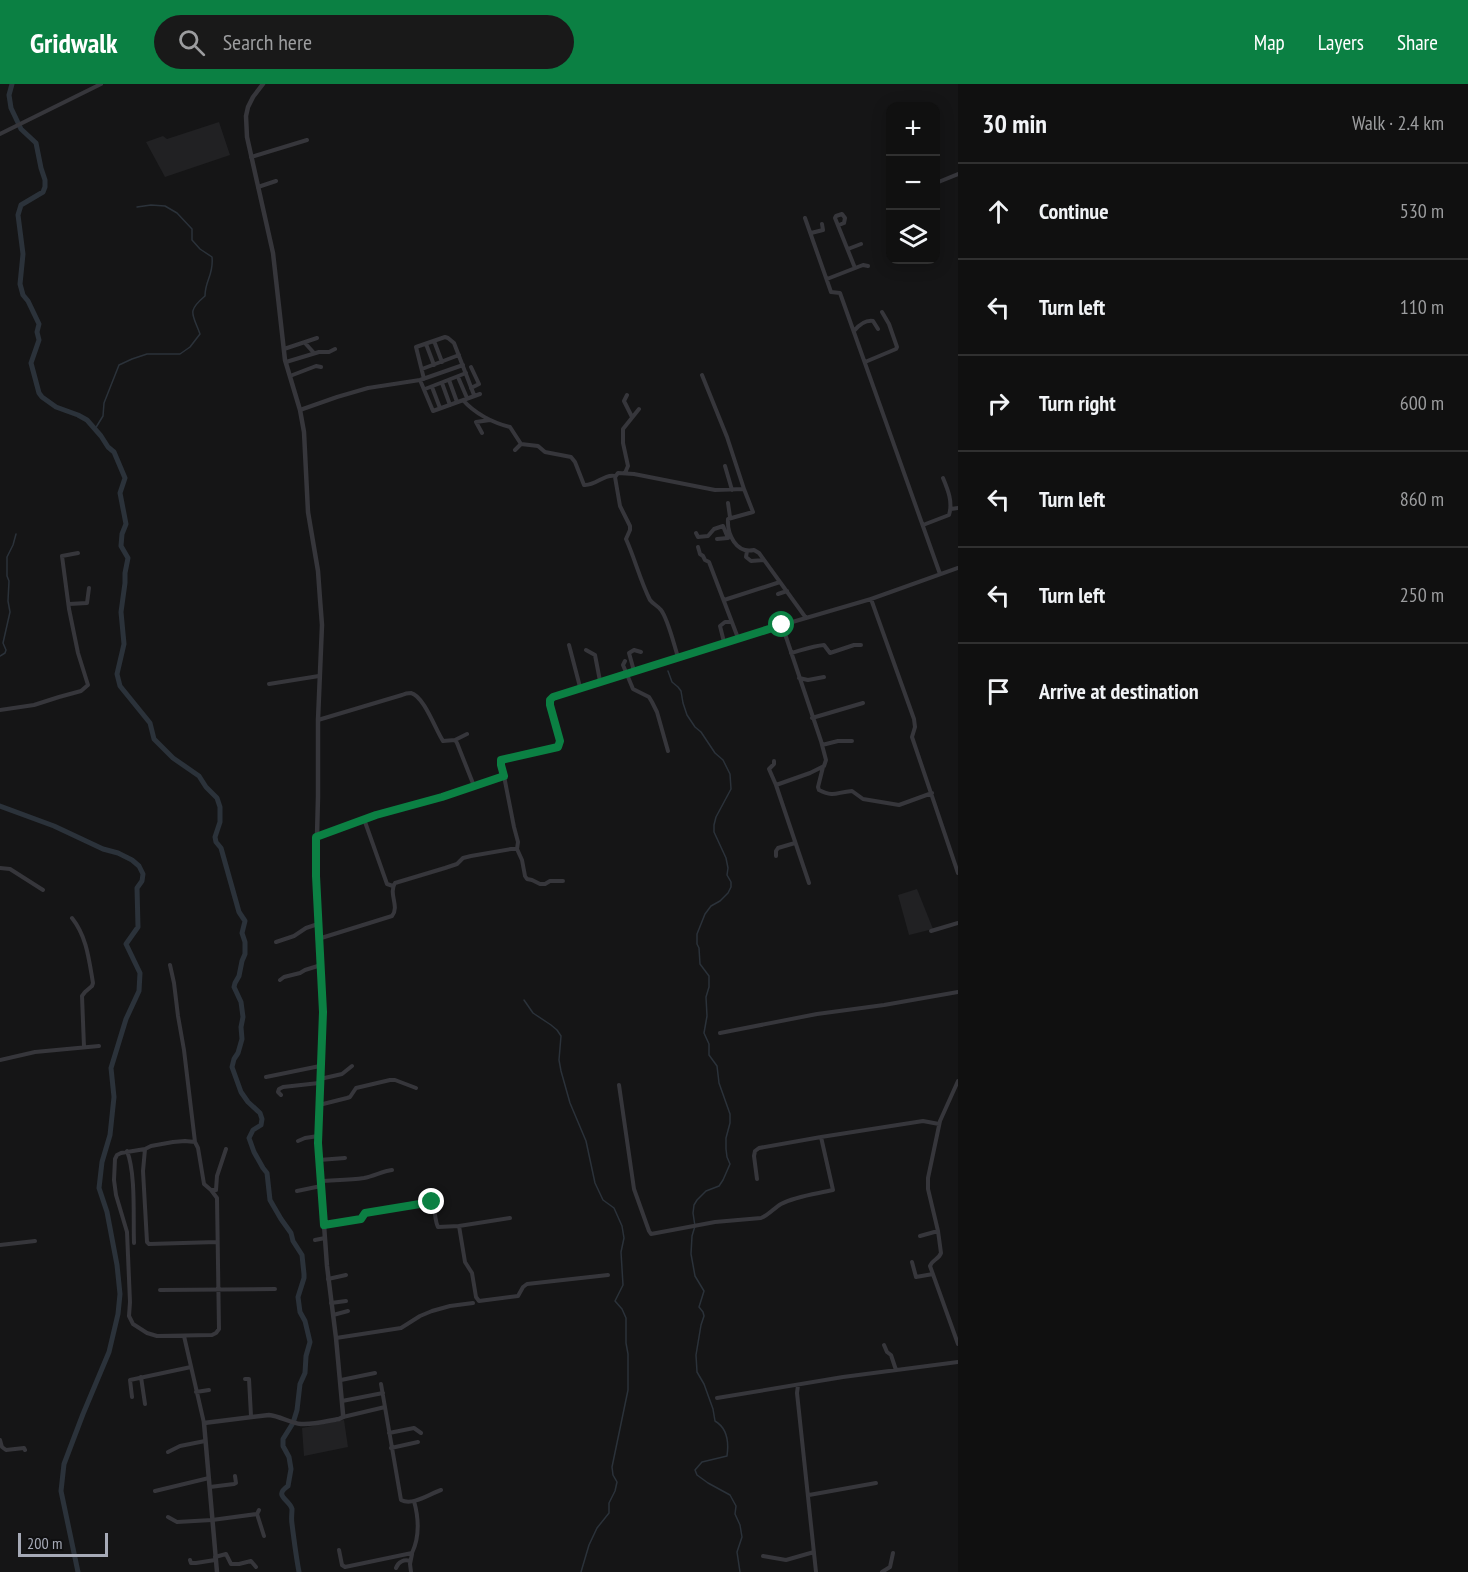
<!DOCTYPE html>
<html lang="en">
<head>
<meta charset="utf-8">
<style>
	:root { --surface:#101010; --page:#191919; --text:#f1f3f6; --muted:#9c9d9f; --line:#303030; --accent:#0b8043 }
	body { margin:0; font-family:"PT Sans Narrow",sans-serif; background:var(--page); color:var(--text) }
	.controls { position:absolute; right:18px; top:18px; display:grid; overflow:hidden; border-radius:12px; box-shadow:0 3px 15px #0003 }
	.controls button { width:54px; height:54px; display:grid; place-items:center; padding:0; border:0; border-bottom:2px solid var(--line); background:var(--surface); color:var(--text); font:30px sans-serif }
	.scale { position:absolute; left:18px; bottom:15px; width:90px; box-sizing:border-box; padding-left:6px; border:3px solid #a6aab7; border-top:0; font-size:16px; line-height:21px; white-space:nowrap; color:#a6aab7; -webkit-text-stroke:4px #101011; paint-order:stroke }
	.stop { position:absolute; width:18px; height:18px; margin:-14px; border:4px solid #0b8043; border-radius:50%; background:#fff }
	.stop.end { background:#0b8043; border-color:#fff; box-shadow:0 2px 6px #0008 }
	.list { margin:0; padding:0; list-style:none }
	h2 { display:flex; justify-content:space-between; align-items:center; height:78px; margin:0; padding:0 24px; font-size:26px }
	h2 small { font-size:20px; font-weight:400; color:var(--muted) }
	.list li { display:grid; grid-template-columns:39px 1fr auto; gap:18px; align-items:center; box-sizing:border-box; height:96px; padding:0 24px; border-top:2px solid var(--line) }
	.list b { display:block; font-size:22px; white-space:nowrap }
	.list em { font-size:20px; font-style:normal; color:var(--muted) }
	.icon { flex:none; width:33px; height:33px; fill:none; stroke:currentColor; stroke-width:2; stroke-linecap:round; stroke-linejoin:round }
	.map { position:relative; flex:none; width:958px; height:1488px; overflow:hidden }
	header { display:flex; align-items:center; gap:36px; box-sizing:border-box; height:84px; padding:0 30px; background:var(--accent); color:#fff }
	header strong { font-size:28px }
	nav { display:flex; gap:33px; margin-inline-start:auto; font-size:21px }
	.search { width:420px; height:54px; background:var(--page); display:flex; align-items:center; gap:15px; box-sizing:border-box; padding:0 21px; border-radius:33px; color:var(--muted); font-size:22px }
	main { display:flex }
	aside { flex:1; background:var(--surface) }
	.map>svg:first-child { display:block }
	.built { fill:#212123 }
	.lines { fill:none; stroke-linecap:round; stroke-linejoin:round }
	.stream { stroke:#2b323a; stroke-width:1.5 }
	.river { stroke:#2b323a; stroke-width:5 }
	.minor { stroke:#36363b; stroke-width:4 }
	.tertiary { stroke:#36363b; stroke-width:4.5 }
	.route { stroke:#0b8043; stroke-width:8 }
</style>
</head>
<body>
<header>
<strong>Gridwalk</strong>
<div class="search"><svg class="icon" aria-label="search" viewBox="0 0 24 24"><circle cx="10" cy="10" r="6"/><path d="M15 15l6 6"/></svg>Search here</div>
<nav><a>Map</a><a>Layers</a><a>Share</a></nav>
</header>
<main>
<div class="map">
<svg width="958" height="1488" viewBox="0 0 958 1488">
	<rect width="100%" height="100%" fill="#151516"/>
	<!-- built -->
	<path class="built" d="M219 38 230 71 165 93 146 58 163 52 167 55Z
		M917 805 933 845 909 851 898 811Z
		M344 1336 348 1363 304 1372 302 1344Z"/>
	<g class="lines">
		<!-- stream -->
		<path class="stream" d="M95 345 103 332 104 319 119 281 132 275 147 270H180L190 263 200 250C193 230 186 228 205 212 205 196 214 191 212 173L200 165 192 156V145L177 129 165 122 151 121 137 123
			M0 572 5 569 6 566 3 559 10 528 8 517 9 497 7 492V473L13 461 16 450
			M668 587 672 598 678 603 681 607 683 619 687 631 695 643 701 648 715 669 723 676 730 690 731 705 716 733 714 741V748L726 774 728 784 727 791 731 798V803L728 809 720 817 711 822 705 830 697 850V860L699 864 700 880 709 892V903L706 913 707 932 704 949 709 960V971L717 982 719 999 730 1030V1039L726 1054V1065L727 1073 730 1080 723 1096 719 1102 706 1107 697 1116 694 1121 693 1129 695 1142 692 1152 691 1170 695 1192 704 1207 699 1223 703 1228 704 1232 701 1241 696 1271 697 1288 704 1300 713 1325 715 1337C727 1344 729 1358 727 1372L702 1378 695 1386 697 1391 708 1399 730 1411 736 1422 735 1430 740 1441 742 1453 737 1468 740 1488
			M524 916 533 929 551 941 557 946 561 952 559 976 561 987 570 1019 586 1057 595 1099 603 1116 614 1124 622 1142 624 1154 621 1168 623 1201 615 1217 622 1225 626 1234V1259L628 1270V1306L612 1383 613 1391 617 1398 615 1407 609 1419V1429L597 1444 589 1461 581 1488"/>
		<!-- river -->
		<path class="river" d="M12 0 9 11 11 24 21 45 36 59 41 84 45 96V103L43 108 21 121 18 131 23 170 20 200 23 211 28 217 39 240 37 248 39 256 31 279 39 309 42 313 56 323 78 331 87 336 101 352 108 363 114 368 125 394 120 409 126 440 122 450 121 462 128 474 125 489V499L121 528 124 560 117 590 120 602 150 639 154 655 173 674 199 692 206 703 217 714 220 723V738L215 753 216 758 221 764 239 828 245 837 242 849 245 858V870L242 877 239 892 235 899 234 903 241 918 243 933 241 943 242 955 238 969 234 975 232 983 241 1008 248 1018 260 1029 262 1035 261 1041 253 1046 249 1054 254 1068 263 1084 267 1089 270 1116 281 1135 291 1149 293 1157 302 1171 304 1190V1194L298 1213 300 1228 305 1237 310 1258 306 1272 305 1289 300 1300 297 1326 293 1339 283 1355V1362L289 1373 291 1385 288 1402C273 1412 289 1415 292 1425 292 1430 291 1435 292 1440 294 1456 296 1472 299 1488
			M0 722 54 742 103 765 118 769 132 776 139 782 143 790 142 797 137 804 138 843 126 860 140 889 139 907 126 935 111 984 114 1013 110 1051 102 1078 99 1104 107 1128 117 1181 120 1210 118 1230 109 1268 83 1330 64 1380 61 1407 78 1488"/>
		<!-- minor -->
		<path class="minor" d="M0 50 101 0
			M251 73 307 56
			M936 99 958 90
			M258 103 276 97
			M805 134 831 208 840 209 940 490
			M839 141 844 139 845 134 842 130 836 132 835 134 855 184
			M811 149 823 146 822 140
			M848 165 861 160
			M827 195 863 181 868 182
			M854 247C859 241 866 236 873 237L878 245
			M434 257 442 278
			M305 259 314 269
			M426 260 434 281
			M284 265 317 254
			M286 278 319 268H329L335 265
			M865 278 896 265 897 263 889 240 882 228
			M422 285 459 271
			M702 291 727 353 744 405
			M290 292 316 282 321 283
			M458 293 467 314
			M424 295 416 263 445 253 448 254 454 259 474 311
			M420 296 433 327 480 310
			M449 296 457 318
			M442 299 450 321
			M432 303 440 324
			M471 304 479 300 471 283
			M425 305 466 289
			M627 311 624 317 632 333
			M463 316C474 329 493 339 510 343L521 360 515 366
			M300 326 337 313 368 304 420 296 463 281
			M482 349 476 338 490 336
			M521 360 538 362 545 368 571 373 575 378 584 401C596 402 603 390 615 392
			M725 382 732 406
			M625 389 628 382 623 359V345L639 325
			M728 419 730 433
			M951 425 958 424
			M923 441 949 431C953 418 948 406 943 394
			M696 449 698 453 708 452 714 445 723 442 728 454
			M717 455 728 454
			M698 463 700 470 703 472 705 476 709 478 738 554
			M747 467 746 473 751 477 764 476
			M778 510 787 507
			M871 515 914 635 915 643 912 653 958 789
			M724 516 780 498
			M69 520 87 519 89 504
			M724 558 720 542 725 538H732
			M569 561 580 603
			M586 566 595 571 600 597
			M791 569C802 566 813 562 824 561L830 569 854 561H861
			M678 573C674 561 668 535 661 526 658 522 653 520 650 516 640 496 635 475 626 455L630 446V442L620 422 615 393 618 389 634 390 715 406 744 405 753 428 728 435C727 450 736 470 754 466L759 469 806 534
			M625 577 623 581 633 605 649 613 652 618 657 628 668 667
			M634 587 629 569 634 566 641 568
			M799 594 808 596 824 593
			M269 600 319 592
			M0 626 34 621 59 613 81 607 88 601 78 569 69 525 62 472 78 469
			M812 634 863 619
			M318 636 402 611C404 610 409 609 411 609 424 612 436 647 443 657L455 656 457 659 474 702
			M455 656 467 650
			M822 661 838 657H852
			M774 677V680L769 685 776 701
			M823 683 818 703 819 706C835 714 836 708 852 707L863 715 899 721 932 709
			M364 735 387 800 393 802
			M316 753 376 731 442 713 504 692 501 681V676L558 663 560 657 550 621V617L553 613 580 603 782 541
			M517 765 522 776 525 792 527 795 532 796 540 800H545L550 797H563
			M776 772V767L778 764 795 759
			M0 784 10 785 43 806
			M809 799 776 701 810 689 824 682 826 676 821 657 782 541 871 515 958 484
			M72 834C87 853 89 876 93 899L92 902 85 908 82 912 84 963
			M931 847 958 839
			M318 855 392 832C400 822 388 810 395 799L445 784 457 780 463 774 471 772 511 765H517L518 758 514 743 504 692
			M276 858 294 852 306 844 318 840
			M170 881 174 899 178 932 184 966 195 1058 198 1064 204 1100 211 1106 217 1114 219 1245 216 1249 212 1251 157 1252 147 1249 133 1240 129 1232 130 1218 127 1148 116 1111 114 1096 115 1075 117 1071 121 1069 145 1065 151 1062 173 1058 185 1057 195 1058
			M280 896 284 893 300 889 305 886 321 881
			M720 949 817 930 884 921 958 908
			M0 976 35 968 99 962
			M266 993 320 982
			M320 995 342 990 352 982
			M958 997 940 1037 928 1094V1105L938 1147 941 1169C939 1175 932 1176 930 1182L958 1260
			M619 1001 634 1105 649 1147 651 1150 715 1138 761 1134C769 1131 774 1124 781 1120 796 1112 816 1110 833 1106L821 1053 923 1037 939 1040
			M281 1011 278 1008 279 1005 283 1003 319 999
			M319 1021 347 1014 350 1013 356 1004 390 996H395L416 1004
			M298 1057 305 1054 318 1052
			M145 1065 143 1087 147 1158 149 1160 217 1158
			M127 1067C136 1090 133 1134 134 1159
			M319 1076 345 1074
			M757 1095 754 1072 755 1067 759 1064 821 1053
			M321 1097C335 1096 350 1096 364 1094 374 1092 383 1087 392 1086
			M212 1106H216L217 1092 226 1065
			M297 1107 321 1102
			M324 1141 361 1135 365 1129 431 1117C436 1124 434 1135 438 1143L459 1142 465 1178 472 1189 476 1213 479 1217 518 1212 523 1203 527 1200 608 1191
			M459 1142 510 1134
			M920 1152 938 1147
			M315 1156 325 1154
			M0 1161 35 1157
			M912 1178 916 1193 933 1190
			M328 1195 346 1191
			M160 1206 275 1205
			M331 1219 346 1217
			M333 1231 348 1227
			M184 1252 204 1339
			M336 1254 401 1244 420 1232 432 1227 450 1222 473 1219
			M884 1261 887 1268 891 1271 896 1286
			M141 1293 145 1320
			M245 1295H249L251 1332
			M341 1296 375 1289
			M381 1300 401 1416C413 1422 429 1410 441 1406
			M798 1301 797 1309 816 1488
			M196 1308 209 1306
			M132 1313 130 1296 191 1283
			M717 1314 843 1293 958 1278
			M342 1317 383 1309
			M343 1333 385 1323
			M389 1349 414 1344 421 1349
			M0 1356 2 1363 6 1366 24 1364 25 1366
			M391 1364 418 1358
			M168 1368 180 1362 205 1357
			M210 1403 234 1400 236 1399 235 1392
			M155 1407 209 1394
			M809 1411 876 1399
			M257 1430 264 1452
			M168 1433 177 1438 212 1436 257 1430 259 1426
			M339 1466 342 1481 345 1483 412 1469C420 1452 419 1435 414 1417
			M763 1472 786 1476 814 1468
			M215 1473 226 1470 231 1480H239L251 1477 256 1483
			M190 1476 191 1479H196L215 1476
			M396 1484C398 1478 404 1475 410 1477
			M411 1488 410 1480 412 1470
			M882 1488 890 1483 893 1469"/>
		<!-- tertiary -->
		<path class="tertiary" d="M217 1488 204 1339 269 1331C280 1332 290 1339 301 1340 313 1341 327 1337 339 1335L343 1333V1330L336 1254 327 1182 318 1059 323 928 321 881 318 855 316 792 318 713V636L322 541 320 515 318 487 308 428 304 348 300 326 285 276 273 169 247 53 246 32 248 23 253 13 263 0"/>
	</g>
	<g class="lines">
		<!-- route -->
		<path class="route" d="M432 1118 365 1129 361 1135 324 1141 318 1059 323 928 316 792V753L376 731 442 713 504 692 501 681V676L558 663 560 657 550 621V616L553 613 782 541"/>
	</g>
</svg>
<div class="controls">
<button>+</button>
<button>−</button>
<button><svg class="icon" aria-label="layers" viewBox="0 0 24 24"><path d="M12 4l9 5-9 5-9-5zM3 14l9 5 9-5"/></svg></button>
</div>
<div class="scale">200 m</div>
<div class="stop" style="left:782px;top:541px"></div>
<div class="stop end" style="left:432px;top:1118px"></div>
</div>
<aside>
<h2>30 min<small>Walk · 2.4 km</small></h2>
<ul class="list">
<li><svg class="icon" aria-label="ahead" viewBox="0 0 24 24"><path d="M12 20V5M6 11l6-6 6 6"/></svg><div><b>Continue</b></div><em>530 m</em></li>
<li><svg class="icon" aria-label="left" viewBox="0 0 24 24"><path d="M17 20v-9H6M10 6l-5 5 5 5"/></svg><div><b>Turn left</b></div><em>110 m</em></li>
<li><svg class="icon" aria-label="right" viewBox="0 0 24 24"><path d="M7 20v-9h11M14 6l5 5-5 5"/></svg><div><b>Turn right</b></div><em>600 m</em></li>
<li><svg class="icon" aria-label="left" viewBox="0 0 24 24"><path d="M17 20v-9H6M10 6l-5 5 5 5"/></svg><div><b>Turn left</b></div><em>860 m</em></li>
<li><svg class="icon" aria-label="left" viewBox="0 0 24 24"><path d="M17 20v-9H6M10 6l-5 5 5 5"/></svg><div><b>Turn left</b></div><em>250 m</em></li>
<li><svg class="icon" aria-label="arrive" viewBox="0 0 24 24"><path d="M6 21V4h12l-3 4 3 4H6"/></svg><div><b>Arrive at destination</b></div></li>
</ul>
</aside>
</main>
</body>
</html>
